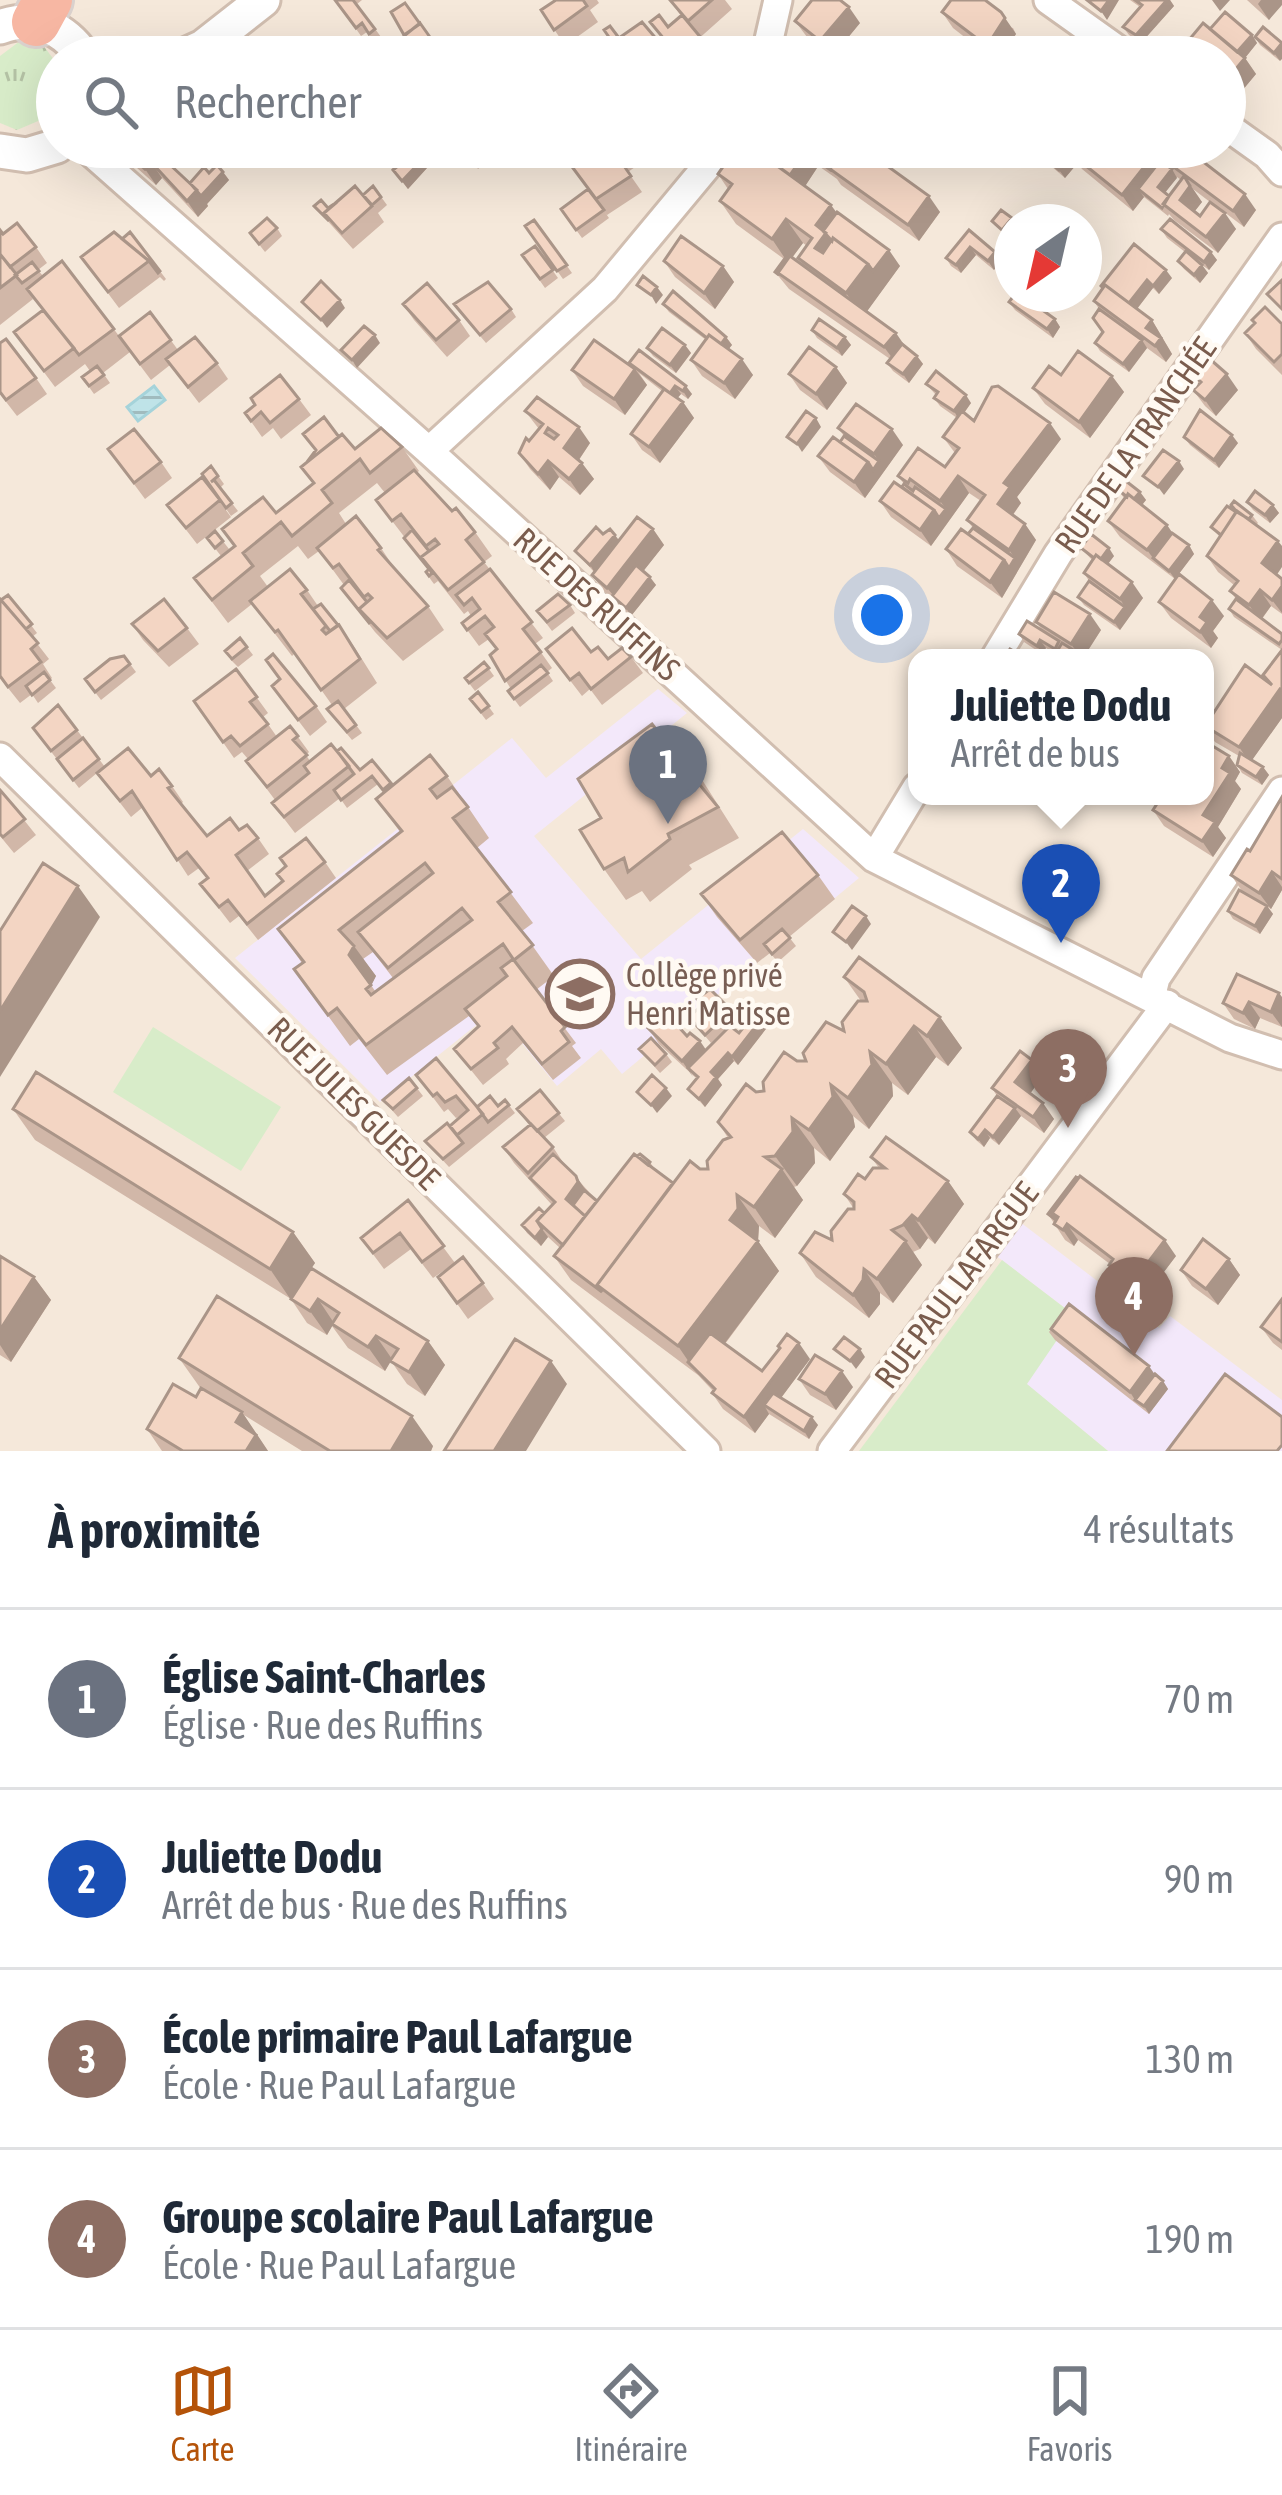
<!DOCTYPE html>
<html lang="fr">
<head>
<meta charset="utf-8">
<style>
	:root { --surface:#fff; --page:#f2f2f3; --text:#1f2937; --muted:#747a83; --line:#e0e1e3; --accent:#b45309 }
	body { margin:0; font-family:"Asap Condensed",sans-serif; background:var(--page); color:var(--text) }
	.compass { position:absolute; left:994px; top:204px; width:108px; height:108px; border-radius:50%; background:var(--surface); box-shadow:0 12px 48px #0002; rotate:214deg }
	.you { position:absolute; left:882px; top:615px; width:42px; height:42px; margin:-30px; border:9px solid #fff; border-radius:50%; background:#1a73e8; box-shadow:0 0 0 18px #1a73e833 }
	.badge { display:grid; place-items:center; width:78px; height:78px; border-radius:50%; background:var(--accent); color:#fff; font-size:39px; font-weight:700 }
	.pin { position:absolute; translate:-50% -99px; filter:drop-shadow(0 3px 6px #0008) }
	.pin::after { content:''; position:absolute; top:63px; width:42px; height:36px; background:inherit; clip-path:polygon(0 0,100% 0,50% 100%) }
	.popup { position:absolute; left:908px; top:649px; width:306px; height:156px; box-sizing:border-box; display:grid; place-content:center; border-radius:24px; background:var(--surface); filter:drop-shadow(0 3px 9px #0005); font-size:39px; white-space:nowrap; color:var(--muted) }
	.popup b { font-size:45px; color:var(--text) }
	.popup::after { content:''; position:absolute; left:50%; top:100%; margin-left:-24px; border:24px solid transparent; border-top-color:var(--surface) }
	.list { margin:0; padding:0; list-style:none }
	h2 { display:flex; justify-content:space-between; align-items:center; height:156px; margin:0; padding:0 48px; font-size:51px }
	h2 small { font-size:39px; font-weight:400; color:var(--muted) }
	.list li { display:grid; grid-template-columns:78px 1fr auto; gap:36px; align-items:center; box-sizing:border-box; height:180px; padding:0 48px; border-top:3px solid var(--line) }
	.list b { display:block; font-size:45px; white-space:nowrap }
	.list p { margin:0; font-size:39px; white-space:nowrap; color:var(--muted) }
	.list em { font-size:39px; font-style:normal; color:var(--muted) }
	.icon { flex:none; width:66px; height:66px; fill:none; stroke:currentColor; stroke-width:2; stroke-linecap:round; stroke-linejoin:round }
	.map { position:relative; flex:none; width:1282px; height:1451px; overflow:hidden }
	.search { position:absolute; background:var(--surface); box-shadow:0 12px 48px #0002; left:36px; right:36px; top:36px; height:132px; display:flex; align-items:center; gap:30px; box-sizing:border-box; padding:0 42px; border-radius:66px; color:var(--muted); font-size:45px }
	.sheet { height:876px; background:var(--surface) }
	nav { display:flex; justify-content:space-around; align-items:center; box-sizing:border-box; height:168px; border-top:3px solid var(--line); background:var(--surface); font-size:33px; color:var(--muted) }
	nav a { display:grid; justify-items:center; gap:6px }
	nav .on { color:var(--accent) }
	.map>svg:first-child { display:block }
	.residential { fill:#f5e8da; fill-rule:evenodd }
	.education { fill:#f3e8fa }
	.grass { fill:url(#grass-tufts) }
	.garden { fill:#d8ecc9 }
	.water { fill:url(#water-rules); stroke:#a5d3da; stroke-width:3 }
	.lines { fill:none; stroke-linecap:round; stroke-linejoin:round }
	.minor-casing { stroke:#d1beb0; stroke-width:33 }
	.tertiary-casing { stroke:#d1beb0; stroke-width:39 }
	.motorway-casing { stroke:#dad1cd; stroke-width:54 }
	.minor { stroke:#fff; stroke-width:27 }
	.tertiary { stroke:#fff; stroke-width:33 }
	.motorway { stroke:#f7b7a3; stroke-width:48 }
	.wall { fill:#d1b7a8; fill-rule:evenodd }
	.shaded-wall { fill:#aa9588 }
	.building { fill:#f3d5c3; stroke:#aa9588; stroke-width:3; fill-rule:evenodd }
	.labels { text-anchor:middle; stroke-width:9; stroke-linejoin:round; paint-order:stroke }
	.street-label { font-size:33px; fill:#7a5c4d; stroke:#fffaf3 }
	.education-label { font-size:33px; fill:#785e54; stroke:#fffaf3; text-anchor:start }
</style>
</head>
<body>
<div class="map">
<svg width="1282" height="1451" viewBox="0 0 1282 1451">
	<defs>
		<pattern id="grass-tufts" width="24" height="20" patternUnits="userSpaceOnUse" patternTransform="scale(3)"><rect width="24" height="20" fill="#d8ecc9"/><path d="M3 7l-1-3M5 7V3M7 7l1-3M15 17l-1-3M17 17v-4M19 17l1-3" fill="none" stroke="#b4c2a5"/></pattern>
		<pattern id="water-rules" width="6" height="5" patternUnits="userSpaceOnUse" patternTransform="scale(3)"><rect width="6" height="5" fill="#bfe3e8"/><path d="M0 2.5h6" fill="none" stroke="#a0bbbe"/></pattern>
	</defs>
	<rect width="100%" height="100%" fill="#fdf6ec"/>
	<!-- residential -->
	<path class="residential" d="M0 0H1282V1451H0ZM57 57H1225V147H57ZM1012 222H1084V294H1012ZM917 658H1205V796H917Z"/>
	<!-- education -->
	<path class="education" d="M658 689 687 713 534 836 641 959 803 829 859 878 622 1074 601 1049 557 1086 495 1010 380 1102 235 958 512 738 546 778Z
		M1020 1222 1159 1328 1170 1316 1282 1400V1451H1108L1025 1383 1074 1315 995 1255Z"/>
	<!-- grass -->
	<path class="grass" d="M20 41 43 45 57 64V113L17 130 0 123V56Z"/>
	<!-- garden -->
	<path class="garden" d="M153 1027 281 1107 241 1171 113 1092Z
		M1002 1260 1074 1315 1027 1384 1108 1451H859Z"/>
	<!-- water -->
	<path class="water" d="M154 386 165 400 138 421 127 407Z"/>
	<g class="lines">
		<defs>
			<path id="minor" d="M1048 0 1128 57
				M765 57 778 0
				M1225 125 1267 155 1282 172
				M85 147 429 451 874 858 1230 1038 1282 1055
				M429 451 605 289 723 147
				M995 658 1058 554 1282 237
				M0 757 706 1451
				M874 858 917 787
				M1151 998 1156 978 1282 791
				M832 1451 1167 1004"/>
			<path id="tertiary" d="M0 27C35 14 64 28 84 57
				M181 57 203 47 263 0
				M0 151 27 155 57 146"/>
			<path id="motorway" d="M36 22 48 0"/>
		</defs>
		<!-- minor casing -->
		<use href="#minor" class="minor-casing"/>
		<!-- tertiary casing -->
		<use href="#tertiary" class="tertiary-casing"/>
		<!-- motorway casing -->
		<use href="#motorway" class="motorway-casing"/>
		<!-- minor -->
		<use href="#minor" class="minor"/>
		<!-- tertiary -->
		<use href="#tertiary" class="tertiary"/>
		<!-- motorway -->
		<use href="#motorway" class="motorway"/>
	</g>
	<!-- wall -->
	<path class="wall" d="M336 0H362L357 4 381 37 375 42 367 32 361 36Z
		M556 0H597L599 3 590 10 598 22 566 45 571 53 565 57H547L560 38 541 10Z
		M670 0H725L732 9 686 50 683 46 675 53 650 22 668 27 681 16Z
		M1130 0H1170L1174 6 1141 43 1129 35 1123 27 1140 7Z
		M1247 0H1282L1269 20Z
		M942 12 1013 28 1016 34 1001 57H990L953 28Z
		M795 21 860 23 832 57 807 37Z
		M1263 27 1280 61 1260 45 1255 37Z
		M1210 29 1252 35 1257 43 1245 58 1256 74 1241 92 1225 79V57H1199L1188 41Z
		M619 38 659 42 669 57H623Z
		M119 147H151L190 183 209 173 223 172 229 180 207 204 208 206 198 217 162 178 156 185 127 159Z
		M161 147H195L198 150 175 168Z
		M375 147H432L419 157 427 168 408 189Z
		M462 147H485L492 158 478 169Z
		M590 147H663L628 172 642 192 607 215 604 211 609 218 582 238 561 209 588 189Z
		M737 147H820L821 149 812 161 817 168 805 186 900 266 866 312 917 356 923 364 909 383 893 371 887 363 890 359 789 289 775 272 784 259 736 224 720 201 728 189 718 174ZM803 243 807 246 798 258 804 266 792 258Z
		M869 147 866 151 940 212 919 241 841 185 837 179 820 167 815 159 840 155Z
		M1029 147H1058L1076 165 1065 178Z
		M1184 147 1256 210 1244 227 1211 202 1236 229 1218 253 1174 220 1169 214 1168 216 1144 197 1133 211 1082 169 1070 153ZM1177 177 1181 180 1169 196 1165 193ZM1193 189 1210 202 1200 216 1194 212 1202 202Z
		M373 186 387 205 378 213 384 222 353 249 314 206 328 208 364 196Z
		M534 220 572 273 563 279 525 226Z
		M277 228 282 236 265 252 250 233Z
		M1161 229 1211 252 1217 260 1209 270 1202 265 1208 273 1200 283 1184 269 1178 261 1185 252 1167 238Z
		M0 230 3 234 36 247 47 263 38 270 43 276 62 261 119 336 150 312 178 350 217 363 228 379 199 403 170 365 151 380 130 352 103 373 110 383 94 394 82 377 90 371 85 364 55 387 14 332 43 310 29 291 33 299 0 325Z
		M969 230 995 252 1001 260 994 270 976 255 961 273 951 266 946 258Z
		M130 232 166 279 164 281 160 277 119 308 81 257 122 239Z
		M535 246 558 278 545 288 522 255Z
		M664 261 723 266 734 282 715 309 675 277Z
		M1172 278 1159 294 1153 288 1137 309 1152 320 1172 354 1166 362 1147 348 1129 372 1100 351 1095 343 1103 332 1099 309 1094 301 1103 288Z
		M1009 302 1055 319 1060 327 1053 338 1015 310Z
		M403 304 459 320 470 336 447 357 414 320Z
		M663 304 726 337 732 345 728 349 753 375 735 399 702 376 691 360 706 340 669 312Z
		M511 309 516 317 486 343 460 312Z
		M1282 324V375L1256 349 1245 333Z
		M812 330 845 337 851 345 842 356 817 338Z
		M685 345 691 353 676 373 653 356 647 348Z
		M632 366 692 394 688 399 681 394 677 398 683 402 694 418 660 463 642 450 631 434 662 391 639 373 647 385 625 415 583 386 572 370Z
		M836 367 847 383 827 410 800 390 789 374Z
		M1188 370 1238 390 1216 416 1205 406 1193 390 1198 385Z
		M1112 376 1124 392 1090 438 1045 404 1033 388Z
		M36 378 47 394 17 416 0 394Z
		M926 384 971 403 964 413 974 421 1061 439 1017 497 1021 503 1013 515 1025 524 1036 540 1002 598 957 566 946 549 968 534 973 528 967 520 981 501 969 493 931 546 891 517 880 501 904 484 898 476 945 467 955 453 943 437 957 418 940 406 934 398 936 395Z
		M299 399 311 415 281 439 273 428 262 437 245 413Z
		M525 411 590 443 579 460 594 479 580 495 559 477 550 490 530 469 519 453 539 429Z
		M838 428 903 445 865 498 830 472 818 456 840 442 844 436Z
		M303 434 339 437 355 449 402 447 419 471 416 473 475 532 492 556 484 562 543 638 535 644 552 668 547 672 553 681 520 707 508 691 511 689 490 655 496 650 489 639 479 646 462 623 471 616 468 611 464 614 438 581 434 584 431 580 426 572 429 569 376 500 385 493 377 483 339 513 346 524 381 548 397 572 428 606 444 630 403 661 375 632 347 596 344 585 319 551 308 559 298 546 260 576 268 587 307 590 318 606 339 625 355 648 377 683 344 709 362 733 352 740 333 717 332 705 295 653 292 656 252 604 228 623 194 578 234 547 222 529 276 513 313 483 307 462 315 451Z
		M1184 437 1238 443 1219 468 1190 445Z
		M108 449 161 462 172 478 145 499Z
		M211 466 224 484 220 488 238 511 231 516 202 474Z
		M202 477 231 517 197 544 167 505Z
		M1115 487 1140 492 1146 500 1142 505 1167 525 1172 533 1189 545 1194 554 1175 579 1120 537 1108 521 1125 499Z
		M1247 502 1273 505 1279 513 1270 523 1253 510Z
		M1236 512 1252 515 1258 523 1256 525 1277 575 1282 579V614L1271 606 1262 619 1282 634V718L1252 760 1263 767 1269 775 1262 785 1242 773 1237 765 1239 756 1215 742 1205 727 1267 682 1282 650 1234 617 1229 609 1236 599 1230 591 1234 585 1218 572 1207 556 1220 537 1211 527Z
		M653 529 664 545 643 571 656 585 631 616 604 591 592 575 594 572 575 551 603 534 619 540Z
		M215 531 229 549 221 556 207 538Z
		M1081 548 1114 556 1108 564 1143 598 1120 630 1084 605 1078 597 1089 581 1084 573 1092 560Z
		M8 595 37 633 32 637 49 659 43 664 52 678 50 680 56 688 38 703 32 694 20 703 0 678V599L1 600Z
		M1159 602 1224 616 1213 631 1218 638 1211 648 1171 618Z
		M570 605 575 613 552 631 537 611Z
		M1036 622 1101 630 1084 657 1055 654 1046 648 1042 654 1024 642 1019 634 1042 630Z
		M132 624 187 628 199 644 169 667 143 640Z
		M240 638 253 655 238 667 230 659Z
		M546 649 591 652 608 659 631 657 643 673 602 705 590 689 582 696Z
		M124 656 136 672 101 700 85 679Z
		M266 660 316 706 327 722 310 736 272 686 280 679Z
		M484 662 494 676 475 691 465 678Z
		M236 669 268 713 263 717 277 737 290 726 309 752 306 755 310 761 337 751 360 770 372 760 392 785 447 776 489 838 477 848 533 923 522 931 554 976 536 990 576 1043 572 1046 581 1058 553 1080 523 1043 506 1059 509 1064 483 1085 454 1049 478 1027 469 1016 387 1075 359 1039 350 1046 294 969 302 963 278 929 400 832 376 799 384 792 378 784 347 808 340 798 295 833 272 803 275 800 246 761 248 759 242 752 234 758 194 701ZM373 952 393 978 375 991 371 985 376 976 363 959Z
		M478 692 494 714 486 720 470 699Z
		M58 705 105 767 151 776 172 786 183 802 181 804 207 836 239 830 258 838 269 854 247 871 265 896 325 862 336 878 258 940 239 916 230 923 200 884 207 878 199 868 188 876 143 807 131 817 97 773 79 788 33 728Z
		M669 738 688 766 699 775 739 838 689 865 692 869 650 902 642 891 626 900 604 869 601 818Z
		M1229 756 1240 772 1235 781 1241 789 1218 827 1226 838 1213 857 1164 826 1153 810Z
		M0 790 36 835 14 853 0 836Z
		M1282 797V890L1271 909 1268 907 1273 914 1260 934 1233 919 1228 911 1242 891 1231 875 1250 851Z
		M818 875 835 899 789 937 796 946 778 962 770 953 757 963 717 917 701 894Z
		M844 977 940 1017 962 1048 948 1066 936 1057 908 1095 892 1083 893 1096 869 1129 853 1116 855 1127 830 1161 814 1148 815 1163 797 1186 794 1187 803 1200 775 1238 759 1226 758 1241 779 1271 725 1344 762 1371 810 1359 781 1398 818 1425 809 1439 769 1414 755 1433 723 1409 712 1393 713 1391 698 1375 571 1280 554 1256 560 1248 548 1237 541 1246 527 1233 522 1225 544 1213 552 1205 514 1163 503 1147 529 1125 517 1109 540 1090 565 1121 544 1138 553 1147 564 1164 597 1201 650 1162 655 1170 673 1183 700 1169H708L728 1138 718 1122 756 1092 764 1091 797 1061H806L844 1031 861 1001Z
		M1282 997V1027L1260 1018 1255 1029 1234 1019 1223 1003Z
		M724 1003 730 1012 725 1016 731 1024 711 1043 689 1017Z
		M763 1017 769 1025 738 1065 734 1061 718 1079 722 1085 705 1107 688 1089 697 1079 659 1044 648 1028 687 1036 706 1050 739 1033Z
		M639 1049 666 1054 672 1062 660 1073Z
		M416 1075 477 1107 498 1106 505 1100 515 1113 449 1167 425 1141 454 1132 462 1115 456 1118 448 1109 444 1112Z
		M1043 1076 1030 1093 1054 1119 1044 1133 1021 1116 999 1145 990 1138 984 1147 976 1140 970 1132 997 1096 992 1088Z
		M409 1078 423 1096 398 1117 383 1100Z
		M13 1109 293 1232 315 1263 311 1268 428 1341 445 1365 425 1396 407 1384 391 1361 385 1371 348 1348 332 1326 327 1335 307 1323 291 1299 35 1140Z
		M871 1157 948 1181 964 1204 935 1244 928 1238 920 1249 913 1252 922 1265 893 1303 880 1293V1304L869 1318 816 1277 800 1253 832 1240 854 1209 844 1194 879 1168Z
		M408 1200 455 1263 433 1278 411 1249 384 1269 361 1238Z
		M1048 1214 1176 1256 1148 1293 1135 1282 1131 1288 1121 1281 1110 1264 1078 1240 1074 1246 1065 1240Z
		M0 1256 34 1277 51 1300 11 1362 0 1355Z
		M1229 1259 1240 1275 1218 1305 1192 1286 1181 1270Z
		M438 1277 483 1283 494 1299 468 1319Z
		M1282 1299V1350L1273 1343 1261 1327Z
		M1069 1304 1163 1381 1168 1389 1149 1414 1055 1340 1049 1332Z
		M179 1358 433 1446 431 1451H302L244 1415 268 1451H162L147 1429 196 1397 201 1389Z
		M799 1379 853 1387 836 1410 810 1395Z"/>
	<!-- shaded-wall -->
	<path class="shaded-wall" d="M1109 0H1119L1107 20 1101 11Z
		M1167 0H1170L1174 6 1141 43 1136 35Z
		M1212 0H1230L1220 11Z
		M1261 0H1282V5L1269 20 1258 4Z
		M849 7 860 23 832 57 820 41Z
		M1001 12 1016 34 1001 57H994L987 46Z
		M1252 35 1257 43 1245 58 1256 74 1241 92 1230 76 1236 54Z
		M1282 44V59L1280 61 1274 53Z
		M811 147H820L821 149 812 161 817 168 800 194 789 178Z
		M1155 153 1166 169 1138 189 1144 197 1133 211 1122 195Z
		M1070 157 1076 165 1065 178 1059 170Z
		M422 160 427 168 408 189 402 181Z
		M151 162 162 178 156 185 145 169Z
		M1172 169 1177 178 1163 195 1158 187Z
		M223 172 229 180 207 204 208 206 198 217 187 201 197 190Z
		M1184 176 1202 202 1191 216 1180 200Z
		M1245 194 1256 210 1244 227 1233 211Z
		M929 196 940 212 919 241 908 225Z
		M831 205 848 228 832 271 815 248 816 225Z
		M1225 213 1236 229 1218 253 1206 237Z
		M1012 218 1015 222H1012V233L1008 238 1002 230Z
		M786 219 803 243 788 263 772 239Z
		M970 247 976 255 961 273 956 265Z
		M889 250 900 266 863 317 846 293 868 264Z
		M995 252 1001 260 994 270 988 261Z
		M1211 252 1217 260 1209 270 1204 262Z
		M1202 265 1208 273 1200 283 1194 275Z
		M723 266 734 282 715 309 704 293Z
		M1166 270 1172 278 1159 294 1153 286Z
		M1147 280 1153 288 1133 314 1127 306Z
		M657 287 663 295 656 304 651 295Z
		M340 300 345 308 327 328 321 320Z
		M1055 319 1060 327 1053 338 1047 329Z
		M1152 320 1172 354 1166 362 1155 346 1146 328Z
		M896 333 907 349 896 363 884 347Z
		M375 335 380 343 357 368 352 360Z
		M726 337 732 345 724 355 719 346Z
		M845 337 851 345 842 356 837 348Z
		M1142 340 1147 348 1129 372 1123 364Z
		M685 345 691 353 676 373 670 365Z
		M917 356 923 364 909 383 903 374Z
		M742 359 753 375 735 399 724 383Z
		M836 367 847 383 827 410 816 394Z
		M635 369 647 385 625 415 614 399Z
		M1227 374 1238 390 1216 416 1205 400Z
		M1112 376 1124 392 1090 438 1079 422Z
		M675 386 681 394 675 401 670 393Z
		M686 386 692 394 688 399 683 391Z
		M966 395 971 403 959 420 954 411Z
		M683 402 694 418 660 463 649 447Z
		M816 418 821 427 802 452 797 444Z
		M1050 423 1061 439 1017 497 1021 503 1009 520 998 504 1004 483Z
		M579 427 590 443 576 464 564 448Z
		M892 429 903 445 865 498 854 482 868 462 879 461 874 454Z
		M1232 435 1238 443 1219 468 1214 460Z
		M548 461 559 477 550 490 538 474Z
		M1179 461 1184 469 1164 495 1158 487Z
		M582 463 594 479 580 495 569 479Z
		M958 476 969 493 931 546 920 530 934 510 946 509 940 501Z
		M1140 492 1146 500 1138 510 1133 502Z
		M1273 505 1279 513 1270 523 1265 515Z
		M1025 524 1036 540 1002 598 990 582 1004 560 1015 558 1009 550Z
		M1167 525 1178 541 1153 558 1147 550Z
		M653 529 664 545 619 602 607 588Z
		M615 535 621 543 595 573 590 565Z
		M1278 541 1282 546V567L1274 579 1262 563Z
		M1189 545 1194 554 1175 579 1169 571Z
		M1109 548 1114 556 1104 569 1099 561Z
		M650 577 656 585 631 616 626 608Z
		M1132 582 1143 598 1120 630 1114 622 1125 607 1120 599Z
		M1282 586V613L1272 600Z
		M1260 590 1271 606 1260 621 1249 605Z
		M1212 600 1224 616 1213 631 1218 638 1211 648 1200 632V617Z
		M1090 614 1101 630 1083 658H1081L1071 644Z
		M1040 640 1046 648 1042 654 1037 646Z
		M1280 689 1282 691V718L1250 763 1239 747Z
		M1229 756 1240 772 1235 781 1241 789 1218 827 1226 838 1213 857 1202 841 1203 815 1222 768Z
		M1263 767 1269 775 1262 785 1256 777Z
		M1272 872 1282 887V890L1271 909 1259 893Z
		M78 886 100 917 0 1077V1011Z
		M1267 906 1273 914 1260 934 1255 926Z
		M866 916 871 924 852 950 846 942Z
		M354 946 376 976 371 986 349 955Z
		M1279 993 1282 997V1027L1271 1012Z
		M1249 1002 1260 1018 1255 1029 1243 1013Z
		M763 1017 769 1025 738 1065 732 1057Z
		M940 1017 962 1048 948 1066 927 1036Z
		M914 1026 936 1057 908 1095 886 1064Z
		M700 1041 711 1057 688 1068 693 1077 682 1061Z
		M870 1052 892 1083 893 1096 869 1129 848 1098Z
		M728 1053 734 1061 718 1079 722 1085 705 1107 699 1099 711 1072Z
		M1032 1060 1043 1076 1027 1098 1015 1082Z
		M831 1085 853 1116 855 1127 830 1161 809 1130Z
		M666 1088 672 1096 657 1113 651 1105Z
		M1043 1103 1054 1119 1044 1133 1033 1117Z
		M1015 1108 1021 1116 999 1145 993 1137Z
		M792 1118 814 1148 815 1163 797 1186 775 1156Z
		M985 1130 990 1138 984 1147 978 1139Z
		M782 1169 803 1200 775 1238 754 1207Z
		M576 1176 587 1192 578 1213 566 1199Z
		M948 1181 964 1204 935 1244 918 1220Z
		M737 1195 759 1226 758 1241 779 1271 701 1375 691 1365 678 1346Z
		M912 1215 928 1238 920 1249 903 1225Z
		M1067 1224 1078 1240 1074 1246 1063 1230Z
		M542 1229 548 1237 541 1246 535 1238Z
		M293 1232 315 1263 291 1300 270 1269Z
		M1165 1240 1176 1256 1148 1293 1137 1277Z
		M906 1241 922 1265 893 1303 877 1279Z
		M1229 1259 1240 1275 1218 1305 1206 1289Z
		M1124 1266 1135 1282 1131 1288 1119 1272Z
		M864 1269 880 1293V1304L869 1318 853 1295Z
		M34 1277 51 1300 11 1362 0 1345V1330Z
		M318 1299 334 1323 327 1335 310 1311Z
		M376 1336 392 1359 385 1371 368 1347Z
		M428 1341 445 1365 425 1396 409 1372Z
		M799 1343 810 1359 772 1410 764 1405 769 1414 755 1433 744 1417Z
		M860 1349 865 1357 856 1369 850 1361Z
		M551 1361 567 1384 526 1451H494Z
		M1149 1366 1160 1382 1135 1400 1130 1392Z
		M842 1371 853 1387 836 1410 825 1394Z
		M1163 1381 1168 1389 1149 1414 1144 1406Z
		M242 1412 268 1451H246L236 1422Z
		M412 1416 433 1446 431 1451H391Z
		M812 1417 818 1425 809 1439 804 1431Z"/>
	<!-- building -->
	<path class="building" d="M335 0H353L375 29 369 34 362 23 356 28Z
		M556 0H583L587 6 554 30 541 10Z
		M670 0H712L688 21Z
		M812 0H840L849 7 820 41 795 21Z
		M951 0H985L1001 12 1005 18 987 46 942 12Z
		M1087 0H1109L1101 11Z
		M1135 0H1167L1136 35 1123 27 1142 5Z
		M405 3 420 24 404 35 391 12Z
		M1225 12 1252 35 1237 52 1210 29Z
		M659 15 668 27 682 15 717 57H677L687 49 678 38 669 45 650 22Z
		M642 22 659 42 644 54 646 57H623L604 30 610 26 619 38Z
		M420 23 444 57H420L404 36Z
		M1203 23 1245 58 1230 76 1225 72V57H1207L1188 41Z
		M1263 27 1282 43 1274 53 1255 37Z
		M560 38 565 45 547 57 542 50Z
		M1038 39 1055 50 1051 57H1029Z
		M287 44 298 57H272Z
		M506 48 512 57H495L494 56Z
		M120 147H151L197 190 187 201 151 162 145 169Z
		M161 147H186L170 160Z
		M376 147H400L385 159Z
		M462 147H485L487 150 472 161Z
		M590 147H595L571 164 569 162Z
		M595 147H630L617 156 631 176 596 199 570 164Z
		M737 147H751L831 205 816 225 826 233 815 248 823 253 833 238 868 264 846 293 798 258 812 238 786 219 772 239 720 201 732 184 718 174Z
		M751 147H799L806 152 790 175Z
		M826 147 840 155 830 169 832 171 815 159Z
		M846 147H861L929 196 908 225 830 169Z
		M1031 147H1058L1070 157 1059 170Z
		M1075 147H1184L1245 194 1233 211 1155 153 1122 195 1070 153Z
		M415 152 422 160 402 181 393 170Z
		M1160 161 1172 169 1158 187 1169 196 1162 208 1138 189Z
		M217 165 223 172 201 196 190 183 204 167 209 173Z
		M1184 176 1190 186 1180 200 1200 216 1210 202 1225 213 1206 237 1163 204Z
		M355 186 372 206 342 233 324 213Z
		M373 186 381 197 372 205 363 195Z
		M588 189 604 210 576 230 561 209Z
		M321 200 328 208 337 202 324 213 329 221 314 206Z
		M1001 210 1012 218 1002 230 992 221Z
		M837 212 889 250 873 271 868 264 833 238 832 241 823 231Z
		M267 218 277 228 259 244 250 233Z
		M1170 219 1211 252 1204 262 1161 229Z
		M534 220 567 265 557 271 525 226Z
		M17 223 36 247 10 267 0 254V230L3 234Z
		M969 230 995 252 988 261 970 247 956 265 946 258Z
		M114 232 149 261 108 292 81 257Z
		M130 232 160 271 158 273 149 261 122 239Z
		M681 236 723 266 704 293 664 261Z
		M1134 244 1166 270 1153 286 1147 280 1129 303 1105 285 1103 288 1101 286Z
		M535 246 553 270 540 279 522 255Z
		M1186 251 1202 265 1194 275 1178 261Z
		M0 254 17 275 0 288Z
		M790 256 896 333 884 347 778 273Z
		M786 257 788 258 778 273 779 275 775 272Z
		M62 261 114 329 79 355 27 289Z
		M32 262 39 271 22 283 15 275Z
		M643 276 657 287 651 295 637 285Z
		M1282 280V309L1267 294Z
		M321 281 340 300 321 320 302 302Z
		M488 282 511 309 480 335 454 304Z
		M427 283 459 320 436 340 403 304Z
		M1105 285 1152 320 1146 328 1161 338 1155 346 1094 301Z
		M673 291 726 337 721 344 709 335 707 338 663 304Z
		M1015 294H1020L1055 319 1047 329 1009 302Z
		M1265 307 1282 324V354L1274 362 1245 333 1255 323 1252 320Z
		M1099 309 1142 340 1123 364 1095 343 1103 332 1093 318Z
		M43 310 74 348 44 371 14 332Z
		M150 312 171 340 140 364 119 336Z
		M819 319 845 337 837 348 812 330Z
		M364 326 375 335 352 360 341 350Z
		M662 328 685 345 670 365 647 348Z
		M709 335 742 359 724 383 691 360Z
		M195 337 217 363 188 387 166 359Z
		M6 339 36 378 6 400 0 392V343Z
		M594 340 635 369 614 399 572 370Z
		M902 344 917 356 903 374 887 363Z
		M809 347 836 367 816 394 789 374Z
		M639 350 686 386 683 391 675 386 670 393 629 363Z
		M1078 351 1112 376 1079 422 1033 388 1049 366 1061 375Z
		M1203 353 1227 374 1205 400 1193 390 1201 382 1188 370Z
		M97 366 104 375 89 386 82 377Z
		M936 371 966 395 954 411 934 398 938 392 926 384Z
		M280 375 299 399 270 423 261 412 251 421 245 413 255 405 251 398Z
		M998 386 1050 423 1004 483 1010 487 998 504 1025 524 1009 550 967 520 985 495 958 476 940 501 910 479 908 483 898 476 918 448 945 467 959 448 943 437 962 411 974 421 992 387Z
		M664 389 683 402 649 447 631 434Z
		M537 397 579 427 564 448 582 463 569 479 548 461 538 474 519 453 526 438 529 441 543 424 525 411ZM548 428 558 435 554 439 545 433Z
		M856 404 892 429 874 454 838 428Z
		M1200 410 1232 435 1214 460 1184 437Z
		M806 411 816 418 797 444 787 437Z
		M324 417 339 437 307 462 316 450 303 434Z
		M381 428 402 447 370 473 360 459 322 490 332 503 292 536 281 522 243 553 253 566 212 600 194 578 235 546 222 529 263 497 276 513 314 483 301 467 342 434 355 449Z
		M134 429 161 462 134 483 108 449Z
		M844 436 879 461 873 470 868 462 840 442Z
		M833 437 868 462 854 482 818 456Z
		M1163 450 1179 461 1158 487 1143 476Z
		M211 466 218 476 211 482 214 480 232 503 226 508 202 474Z
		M414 470 452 511 456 508 475 532 466 540 484 562 448 590 421 557 439 544 435 539 426 546 401 514 392 521 376 500Z
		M202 477 220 500 186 528 167 505Z
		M1122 478 1140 492 1134 499 1128 494 1127 497 1115 487Z
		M894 482 934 510 920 530 880 501Z
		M904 484 913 491 915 487 946 509 939 518 934 510 902 487Z
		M1255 491 1273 505 1265 515 1247 502Z
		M1128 494 1167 525 1147 550 1108 521Z
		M1234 501 1252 515 1249 519 1237 512 1231 505Z
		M1227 506 1236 512 1221 535 1211 527Z
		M1237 511 1278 541 1262 563 1282 579V586L1272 600 1260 590 1249 605 1230 591 1238 581 1207 556Z
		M356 516 381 548 378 550 428 606 387 638 359 609 372 598 368 594 364 597 339 564 333 568 317 548Z
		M637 517 653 529 607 588 592 575Z
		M596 527 603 534 610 529 615 535 590 565 575 551Z
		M973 528 1015 558 1009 568 1004 560 968 534Z
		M961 529 1004 560 990 582 946 549Z
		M412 530 429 551 421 557 432 573 429 576 426 572 429 569 404 538Z
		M215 531 223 541 215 548 207 538Z
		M1172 533 1189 545 1169 571 1153 558Z
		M1091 534 1109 548 1101 559 1096 555 1094 558 1081 548Z
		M1096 555 1132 582 1120 599 1084 573Z
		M636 565 650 577 626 608 612 596Z
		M290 569 307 590 301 594 326 626 322 630 326 634 339 625 360 659 321 690 278 630 275 632 250 601Z
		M490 569 532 622 523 629 541 652 505 681 490 655 497 649 485 634 494 627 485 616 467 630 462 623 480 609 472 598 464 605 456 595Z
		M1179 574 1212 600 1200 617 1207 622 1200 632 1159 602Z
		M349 580 367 602 359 609 370 624 341 588Z
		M1089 581 1125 607 1114 622 1078 597Z
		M1054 592 1090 614 1071 644 1036 622Z
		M558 594 570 605 547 622 537 611Z
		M8 595 32 624 26 629 1 600Z
		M0 599 38 643 31 649 41 662 8 687 0 676Z
		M164 599 187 628 158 651 132 624Z
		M1236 599 1282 634V640L1279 644 1229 609Z
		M321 604 338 625 330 631 313 609Z
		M1027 621 1059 641 1055 649 1040 640 1037 646 1019 634Z
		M572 628 591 652 598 647 608 659 622 648 631 657 591 689 579 673 570 680 546 649Z
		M240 638 247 647 232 659 225 651Z
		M1062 643 1086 658H1053Z
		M1010 649 1025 658H1004Z
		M1282 650V690L1280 689 1239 747 1205 726 1245 665 1272 685 1263 675Z
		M273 654 316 706 298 720 272 686 280 679 266 660Z
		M124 656 130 664 95 692 85 679 110 659Z
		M484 662 489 668 469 683 465 678Z
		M541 665 548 673 514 699 508 691Z
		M236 669 257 697 250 702 268 724 240 746 231 736 223 742 194 701Z
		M44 672 50 680 32 695 26 686Z
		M478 692 489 706 481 712 470 699Z
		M338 701 356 725 347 732 327 709Z
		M58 705 77 730 51 751 33 728Z
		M652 724 665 741 669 738 686 768 690 765 699 775 695 779 718 807 668 834 670 839 628 872 624 858 604 869 580 830 601 818 578 779Z
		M290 726 298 736 293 740 307 755 267 787 246 761Z
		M83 738 99 759 73 780 57 759Z
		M1206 742 1229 756 1222 768 1230 773 1203 815 1215 822 1202 841 1153 810 1162 796H1205Z
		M331 744 349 766 284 817 272 803 309 773 304 766Z
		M128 748 151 776 159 769 172 786 168 788 207 836 230 818 239 830 247 825 258 838 236 855 265 896 283 881 277 874 286 866 280 858 306 838 325 862 247 924 228 900 219 907 200 884 208 878 187 852 177 860 132 791 120 801 97 773Z
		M341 748 360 770 372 760 391 783 383 790 372 776 341 800 334 790 354 774 337 751Z
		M1240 753 1263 767 1256 777 1237 765Z
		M430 755 447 776 430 789 437 798 452 787 468 807 453 818 511 892 498 902 533 945 514 960 503 944 366 1045 337 1008 328 1015 294 969 304 962 278 929 402 831 376 799ZM425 863 433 873 358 932 388 968 462 908 472 920 371 995 366 989 371 985 349 955 354 946 339 930Z
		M0 790 25 819 3 837 0 834Z
		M1282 797V879L1272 872 1259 893 1231 875 1247 849 1250 851Z
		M782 832 818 875 740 940 701 894Z
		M43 863 78 886 0 1011V931Z
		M1239 890 1267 906 1255 926 1228 911Z
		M852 906 866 916 846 942 833 932Z
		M782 929 790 938 772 954 764 944Z
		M859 957 940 1017 927 1036 914 1026 886 1064 870 1052 872 1065 848 1098 831 1085 833 1097 809 1130 792 1118 793 1132 775 1156 765 1157 782 1169 754 1207 737 1195 738 1209 730 1220 758 1241 678 1346 597 1285 690 1161 700 1169H708L707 1161 723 1140 731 1137 718 1122 746 1084 756 1092 764 1091 763 1082 784 1052 797 1061H806L803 1053 826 1022 844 1031 842 1022 858 1001H867L864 992 844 977Z
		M513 959 565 1027 561 1031 569 1042 542 1064 512 1027 494 1043 498 1048 471 1069 454 1049 479 1026 465 1009 507 976 501 968Z
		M1237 974 1279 993 1271 1012 1249 1002 1243 1013 1223 1003Z
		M710 989 724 1003 719 1009 725 1016 705 1035 689 1017 702 1005 697 999Z
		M756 1012 763 1017 732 1057 728 1053 711 1072 716 1077 699 1099 688 1089 698 1077 688 1068 730 1026 739 1033Z
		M666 1013 687 1036 690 1033 700 1041 682 1061 648 1028Z
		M651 1038 666 1054 655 1065 639 1049Z
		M1020 1051 1032 1060 1015 1082 1043 1103 1033 1117 992 1088Z
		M436 1058 483 1114 457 1135 450 1126 468 1110 456 1096 445 1102 437 1093 433 1096 416 1075Z
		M36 1072 293 1232 270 1269 13 1109Z
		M652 1075 666 1088 651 1105 637 1092Z
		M409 1078 417 1088 393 1109 383 1100Z
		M540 1090 559 1113 537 1131 517 1109Z
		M490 1096 498 1106 505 1100 509 1105 488 1122 477 1107Z
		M997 1096 1015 1108 993 1137 985 1130 978 1139 970 1132Z
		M447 1123 463 1143 443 1159 425 1141Z
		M531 1124 553 1147 528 1173 503 1147Z
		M886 1137 948 1181 918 1220 912 1215 903 1225 892 1230 906 1241 877 1279 864 1269 863 1280 853 1295 800 1253 815 1232 832 1240 831 1231 848 1209H854V1202L844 1194 858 1174 865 1179 873 1168H885L871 1157Z
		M553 1154 576 1176 578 1182 566 1199 585 1216 563 1245 537 1221 555 1202 530 1178Z
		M634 1154 673 1183 597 1285 602 1292 554 1256Z
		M640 1154 650 1162 648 1165 637 1156Z
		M1080 1176 1165 1240 1137 1277 1124 1266 1119 1272 1109 1265 1113 1259 1067 1224 1063 1230 1054 1224 1058 1217 1052 1213Z
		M1076 1177 1078 1178 1052 1213 1056 1220 1048 1214Z
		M584 1190 597 1201 585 1216 573 1205Z
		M408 1200 444 1246 422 1262 400 1233 373 1253 361 1238Z
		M539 1208 544 1213 537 1221 542 1229 535 1238 522 1225Z
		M1203 1239 1229 1259 1206 1289 1181 1270Z
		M0 1256 34 1277 0 1330Z
		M463 1257 483 1283 457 1303 438 1277Z
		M311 1268 428 1341 409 1372 390 1361 398 1349 376 1336 368 1347 332 1324 339 1313 318 1299 310 1311 291 1299Z
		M217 1296 412 1416 391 1451H330L179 1358Z
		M1282 1299V1342L1261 1327Z
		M1069 1304 1149 1366 1130 1392 1051 1329Z
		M710 1333 762 1371 780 1348 778 1346 787 1334 799 1343 744 1417 712 1393 715 1389 688 1362Z
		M844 1337 860 1349 850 1361 834 1349Z
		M515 1339 551 1361 494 1451H444Z
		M815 1355 842 1371 825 1394 799 1379Z
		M1155 1374 1163 1381 1144 1406 1135 1400Z
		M1225 1374 1282 1417V1445L1277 1451H1167Z
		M173 1384 196 1397 201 1388 242 1412 236 1422 256 1435 246 1451H183L147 1429Z
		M773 1393 812 1417 804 1431 764 1405Z"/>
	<!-- icons -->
	<defs>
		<symbol id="school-ring" viewBox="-11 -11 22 22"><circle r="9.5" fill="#fffaf3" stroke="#8d6e63" stroke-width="1.5"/><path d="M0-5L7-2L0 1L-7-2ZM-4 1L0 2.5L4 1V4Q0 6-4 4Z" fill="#8d6e63"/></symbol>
	</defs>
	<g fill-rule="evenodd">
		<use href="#school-ring" x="542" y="956" width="76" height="76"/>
	</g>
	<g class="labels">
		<!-- street labels -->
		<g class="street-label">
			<text transform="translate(1135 445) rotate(-55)" y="12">RUE DE LA TRANCHÉE</text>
			<text transform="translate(597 604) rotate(42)" y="12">RUE DES RUFFINS</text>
			<text transform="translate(354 1103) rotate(45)" y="12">RUE JULES GUESDE</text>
			<text transform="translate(956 1285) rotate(-53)" y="12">RUE PAUL LAFARGUE</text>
		</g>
		<!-- education labels -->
		<g class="education-label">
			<text x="626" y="987">Collège privé<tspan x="626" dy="38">Henri Matisse</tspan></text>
		</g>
	</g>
</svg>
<svg class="compass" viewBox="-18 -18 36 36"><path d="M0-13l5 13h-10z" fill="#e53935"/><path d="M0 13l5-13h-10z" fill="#747a83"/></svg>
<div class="you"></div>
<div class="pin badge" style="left:668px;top:824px;background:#6b7280">1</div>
<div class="pin badge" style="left:1061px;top:943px;background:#1a4fb4">2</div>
<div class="popup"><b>Juliette Dodu</b>Arrêt de bus</div>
<div class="pin badge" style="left:1068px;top:1128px;background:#8d6e63">3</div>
<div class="pin badge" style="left:1134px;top:1356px;background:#8d6e63">4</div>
<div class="search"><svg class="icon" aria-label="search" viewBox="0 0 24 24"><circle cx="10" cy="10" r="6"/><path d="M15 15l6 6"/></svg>Rechercher</div>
</div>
<section class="sheet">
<h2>À proximité<small>4 résultats</small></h2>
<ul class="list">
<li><span class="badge" style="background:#6b7280">1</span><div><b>Église Saint-Charles</b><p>Église · Rue des Ruffins</p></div><em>70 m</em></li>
<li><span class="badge" style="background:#1a4fb4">2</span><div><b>Juliette Dodu</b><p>Arrêt de bus · Rue des Ruffins</p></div><em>90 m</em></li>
<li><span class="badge" style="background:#8d6e63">3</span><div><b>École primaire Paul Lafargue</b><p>École · Rue Paul Lafargue</p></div><em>130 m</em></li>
<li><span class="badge" style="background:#8d6e63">4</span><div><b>Groupe scolaire Paul Lafargue</b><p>École · Rue Paul Lafargue</p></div><em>190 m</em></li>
</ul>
</section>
<nav>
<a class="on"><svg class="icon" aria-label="map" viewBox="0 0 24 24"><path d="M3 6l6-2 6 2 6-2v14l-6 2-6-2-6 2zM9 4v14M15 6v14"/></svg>Carte</a>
<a><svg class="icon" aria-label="directions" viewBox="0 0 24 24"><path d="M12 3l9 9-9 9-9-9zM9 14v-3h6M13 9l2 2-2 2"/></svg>Itinéraire</a>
<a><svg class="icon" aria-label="saved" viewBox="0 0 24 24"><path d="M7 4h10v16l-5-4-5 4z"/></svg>Favoris</a>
</nav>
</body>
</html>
